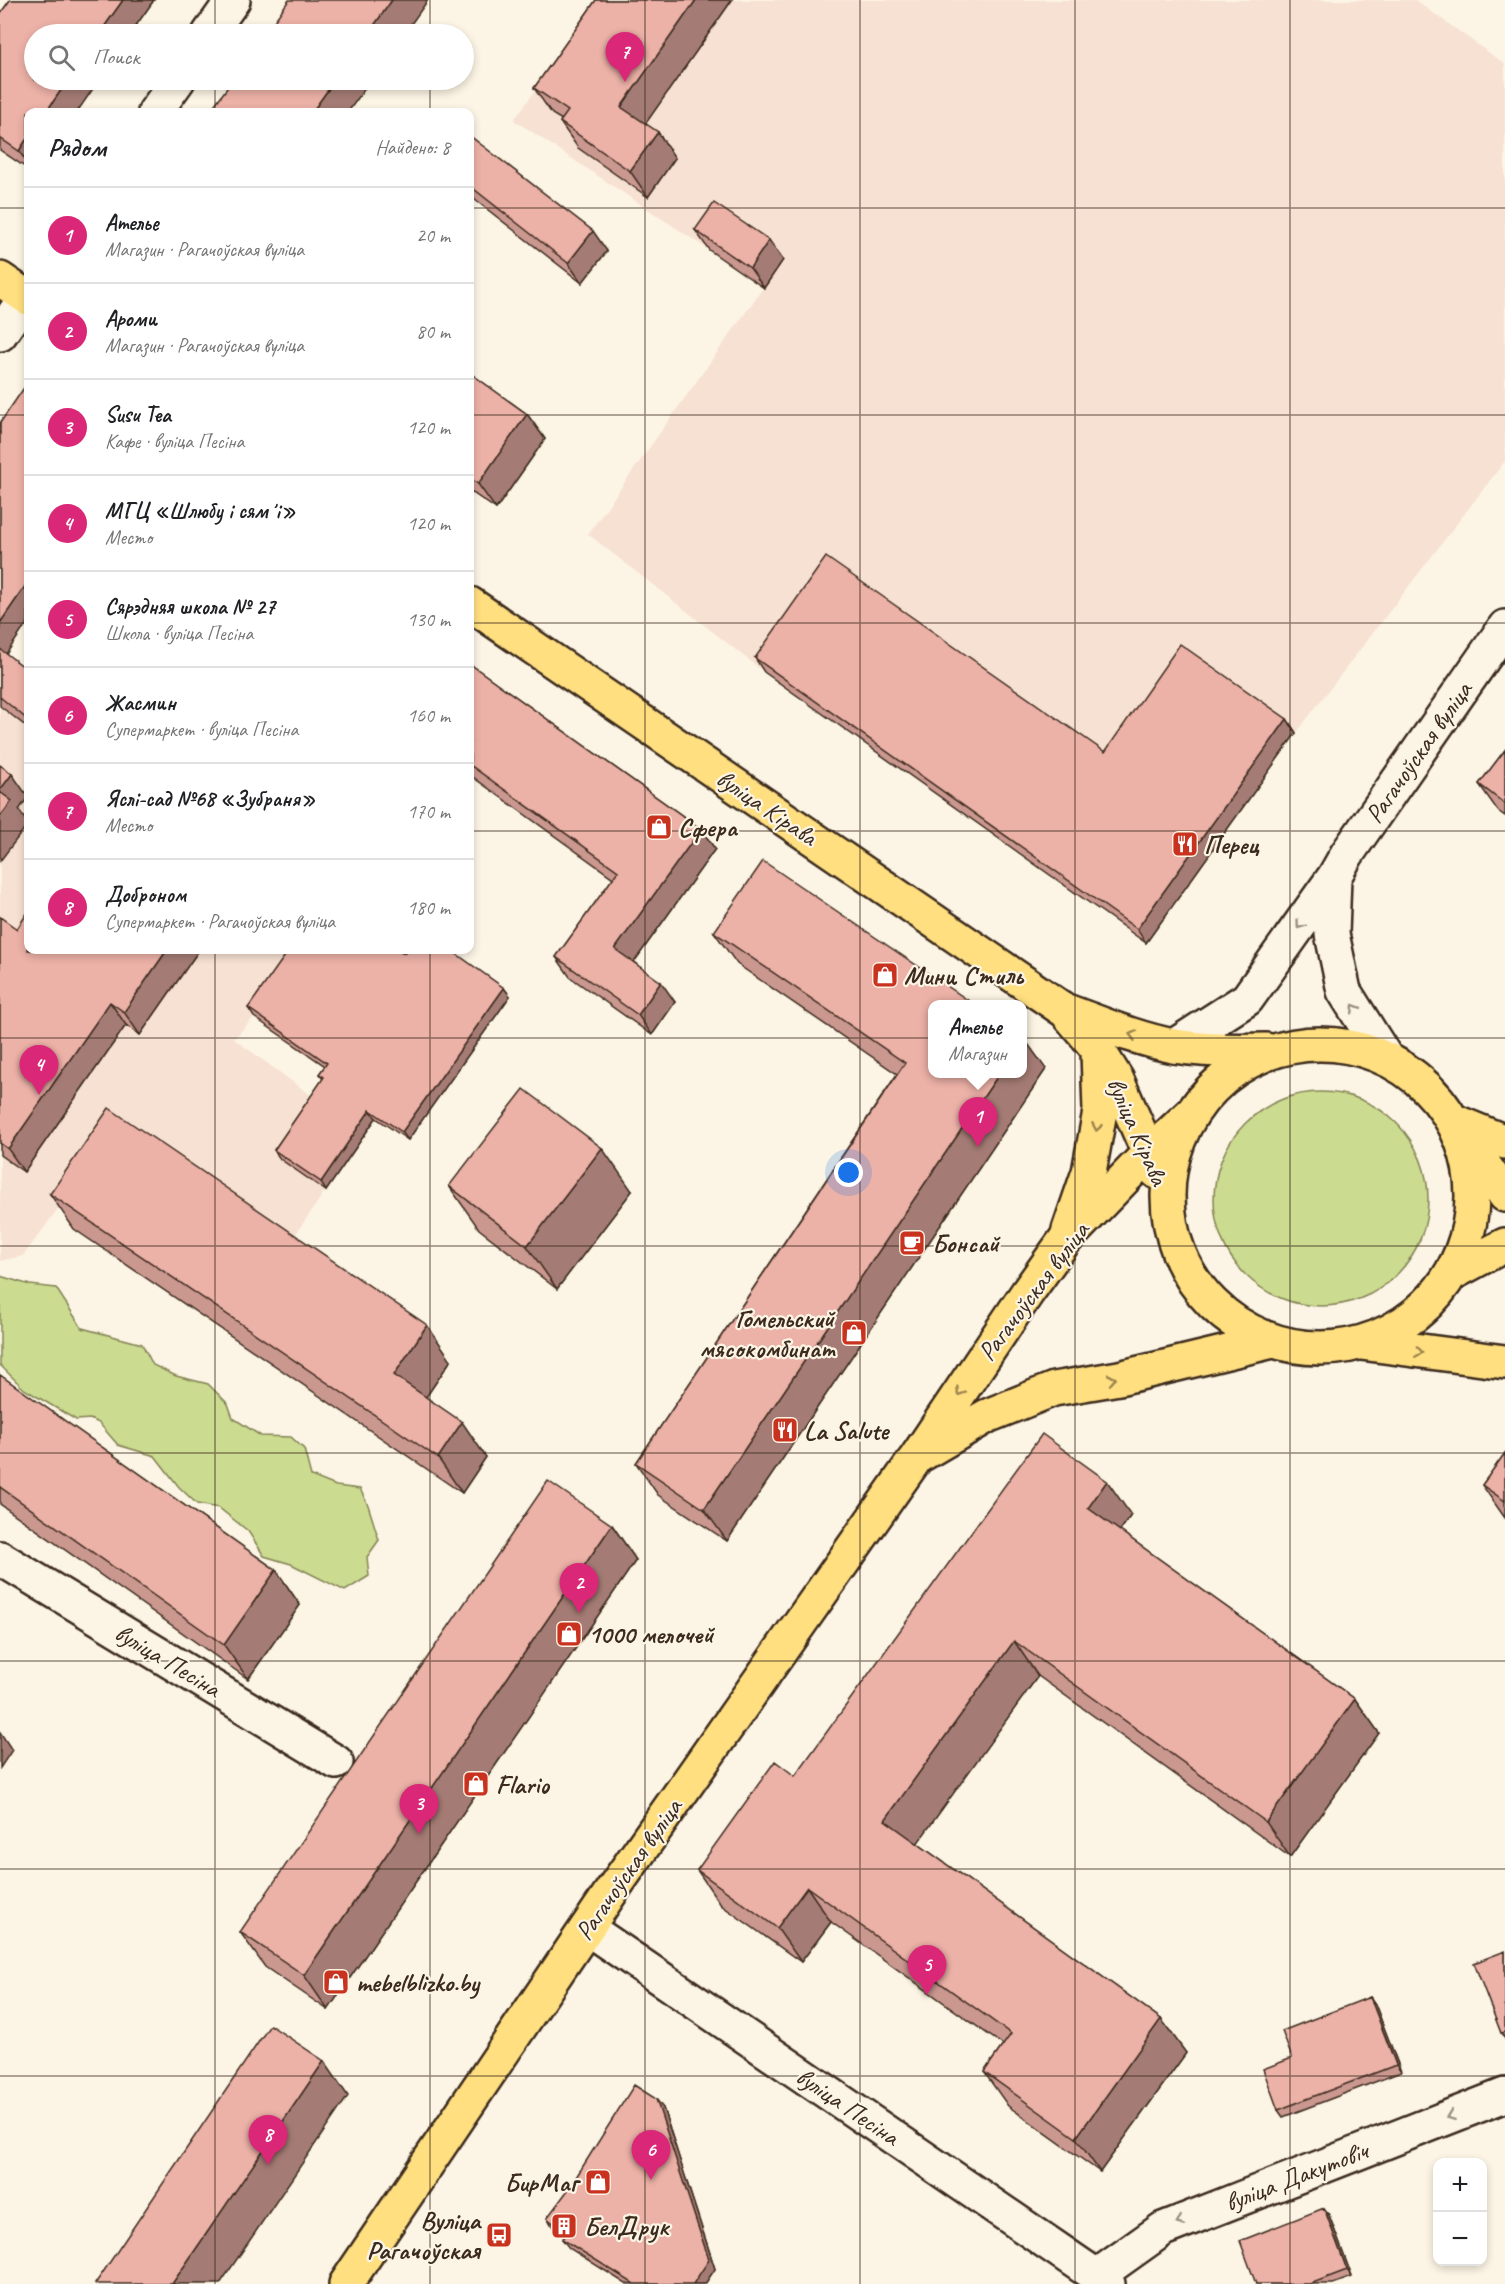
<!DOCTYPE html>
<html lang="ru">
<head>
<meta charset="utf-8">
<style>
	:root { --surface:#fff; --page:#f6f6f6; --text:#202124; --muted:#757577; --line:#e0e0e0; --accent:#db2777 }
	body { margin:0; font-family:Caveat,sans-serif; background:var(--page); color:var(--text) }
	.controls { position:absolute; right:18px; bottom:18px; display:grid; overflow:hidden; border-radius:12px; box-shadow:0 3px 9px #0003 }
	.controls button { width:54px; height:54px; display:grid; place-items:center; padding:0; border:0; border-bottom:2px solid var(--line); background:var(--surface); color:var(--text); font:30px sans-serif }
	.you { position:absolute; left:849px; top:1173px; width:21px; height:21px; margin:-15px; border:4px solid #fff; border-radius:50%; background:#1a73e8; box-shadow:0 0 0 9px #1a73e833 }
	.badge { display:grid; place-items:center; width:39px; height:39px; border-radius:50%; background:var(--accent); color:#fff; font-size:20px; font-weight:700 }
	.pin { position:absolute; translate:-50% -50px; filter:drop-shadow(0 2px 3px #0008) }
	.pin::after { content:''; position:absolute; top:32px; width:21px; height:18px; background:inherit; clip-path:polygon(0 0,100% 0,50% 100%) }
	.popup { position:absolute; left:928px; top:1000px; width:99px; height:78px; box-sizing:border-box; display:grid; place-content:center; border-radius:12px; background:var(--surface); filter:drop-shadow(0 2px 4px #0005); font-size:20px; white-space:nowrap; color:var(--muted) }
	.popup b { font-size:22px; color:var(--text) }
	.popup::after { content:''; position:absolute; left:50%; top:100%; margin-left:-12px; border:12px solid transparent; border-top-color:var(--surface) }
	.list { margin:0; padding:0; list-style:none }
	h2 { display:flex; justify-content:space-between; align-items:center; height:78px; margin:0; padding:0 24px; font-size:26px }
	h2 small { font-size:20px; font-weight:400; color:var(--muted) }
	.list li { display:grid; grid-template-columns:39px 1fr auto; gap:18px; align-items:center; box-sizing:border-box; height:96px; padding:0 24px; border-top:2px solid var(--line) }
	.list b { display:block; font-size:22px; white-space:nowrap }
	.list p { margin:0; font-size:20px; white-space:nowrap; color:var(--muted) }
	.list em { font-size:20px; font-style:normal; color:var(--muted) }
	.icon { flex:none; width:33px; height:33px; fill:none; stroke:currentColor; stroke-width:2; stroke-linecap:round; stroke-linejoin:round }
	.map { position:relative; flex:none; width:1505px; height:2284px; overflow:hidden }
	.search { position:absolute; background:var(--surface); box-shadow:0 3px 9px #0003; left:24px; top:24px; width:450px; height:66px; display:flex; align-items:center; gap:15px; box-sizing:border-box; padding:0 21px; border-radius:33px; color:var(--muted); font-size:22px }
	.panel { position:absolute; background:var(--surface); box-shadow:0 3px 9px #0003; left:24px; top:108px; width:450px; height:846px; border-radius:12px }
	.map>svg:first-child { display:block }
	.built { fill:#f7e1d2 }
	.green { fill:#cbdb8f; stroke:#838256; stroke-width:1.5 }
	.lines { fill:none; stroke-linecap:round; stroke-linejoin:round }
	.street-casing { stroke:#3b2a1e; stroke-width:38 }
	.primary-casing { stroke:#3b2a1e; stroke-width:38 }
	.street { stroke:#fcf5e5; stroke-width:33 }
	.primary { stroke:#ffdf80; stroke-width:33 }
	.wall { fill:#cb9890; stroke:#3b2a1e; stroke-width:1.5 }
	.shaded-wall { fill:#a57c75; stroke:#3b2a1e; stroke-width:1.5 }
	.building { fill:#ecb1a7; stroke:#3b2a1e; stroke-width:1.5 }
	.oneway { stroke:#9c9082 }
	.oneway2 { stroke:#9d844f }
	.grid { fill:none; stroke:#3b2a1e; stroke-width:1.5; stroke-opacity:0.55 }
	.labels { text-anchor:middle; stroke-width:4.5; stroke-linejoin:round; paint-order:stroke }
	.street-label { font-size:26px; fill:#3b2a1e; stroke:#fcf5e5 }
	.poi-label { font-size:26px; font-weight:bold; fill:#3b2a1e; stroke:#fcf5e5; text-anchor:start }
</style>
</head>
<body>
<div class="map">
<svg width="1505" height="2284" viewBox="0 0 1505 2284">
	<rect width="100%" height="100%" fill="#fcf5e5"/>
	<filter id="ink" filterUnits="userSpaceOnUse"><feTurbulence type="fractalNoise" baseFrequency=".0167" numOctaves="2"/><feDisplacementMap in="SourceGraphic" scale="12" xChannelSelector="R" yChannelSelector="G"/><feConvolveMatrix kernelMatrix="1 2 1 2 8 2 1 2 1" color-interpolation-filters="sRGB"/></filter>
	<g filter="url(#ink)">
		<!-- built -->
		<path class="built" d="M600 0H1415L1505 64V461L1296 733 1146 943 764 672 588 534 783 260 728 223 709 250 514 120Z
			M0 659 28 679V950H301L254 1017 234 1039 364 1134 295 1235 119 1127 23 1256 0 1261Z"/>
		<!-- green -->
		<path class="green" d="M1214 1199a107 107 0 1 1 214 0a107 107 0 1 1-214 0Z
			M0 1276 30 1285 56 1288 82 1328 142 1344 153 1365 176 1376 208 1384 228 1404 233 1418 261 1436 291 1437 304 1449 311 1476 336 1486 360 1489 368 1505 379 1540 367 1557 369 1576 345 1591 291 1564 264 1556 248 1531 219 1508 197 1504 179 1487 155 1456 118 1445 99 1423 90 1419 76 1420 56 1408 24 1389 0 1365Z"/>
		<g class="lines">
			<defs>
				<path id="street" d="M209 34 233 0
					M155 112 178 80
					M0 334 28 294
					M1334 877 1332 934 1344 991 1386 1058
					M1174 1046 1247 999 1334 877 1347 854 1505 627
					M0 1558 336 1762
					M587 1928 1108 2284
					M1097 2276 1163 2229 1505 2095"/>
				<path id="primary" d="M0 279 28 298
					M470 604 1064 1010C1100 1023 1136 1039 1174 1046 1205 1051 1235 1051 1266 1050
					M1068 1014 1097 1048 1117 1080 1157 1172
					M1168 1196a152 152 0 1 1 304 0a152 152 0 1 1-304 0Z
					M1454 1121 1505 1142
					M1468 1142 1505 1195
					M1069 1230 1089 1172 1100 1111 1098 1052
					M1451 1274 1505 1245
					M1361 1343 1505 1362
					M922 1454 987 1416 1054 1389 1119 1378 1273 1341
					M346 2284 613 1889 916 1458 1027 1293 1065 1240 1149 1153 1192 1113"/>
			</defs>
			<!-- street casing -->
			<use href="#street" class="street-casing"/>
			<!-- primary casing -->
			<use href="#primary" class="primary-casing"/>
			<!-- street -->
			<use href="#street" class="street"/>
			<!-- primary -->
			<use href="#primary" class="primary"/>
		</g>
		<!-- wall -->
		<path class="wall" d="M10 0H154L130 34H34L28 112V169L0 150V14Z
			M596 0H732L645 124 675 158 648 197 578 148 560 122 562 120 552 114 534 88Z
			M470 136 607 251 582 283 470 196Z
			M695 230 783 260 764 288 709 250Z
			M470 373 527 414 545 439 496 509 470 491Z
			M0 423 6 654 28 670V728L0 706Z
			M755 658 1105 752 1287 719 1296 733 1146 943 764 672Z
			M470 664 701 829 715 849 634 962 675 1002 652 1035 570 977 556 957 613 878 470 775Z
			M1505 750V816L1498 811 1479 784Z
			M0 917 28 950H199L140 1035 126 1025 24 1172 0 1155Z
			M714 932 1046 1069 727 1541 658 1495 636 1463 897 1074 737 964Z
			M404 953 504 988 510 996 408 1140 376 1118 326 1191 280 1159 274 1150 323 1079 319 1074 325 1066 254 1017 248 1008Z
			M449 1186 632 1191 557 1289 479 1229Z
			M50 1194 451 1360 426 1397 486 1457 462 1493 74 1229Z
			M0 1375 276 1570 300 1605 248 1679 0 1504Z
			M1505 1453V1518L1482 1485Z
			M1131 1515 1120 1531 1355 1699 1379 1733 1290 1857 1038 1676 917 1843 1161 2019 1186 2053 1100 2172 1008 2106 984 2072 1003 2045 831 1922 801 1962 721 1905 697 1870 795 1776Z
			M612 1525 636 1560 328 2010 265 1967 240 1932Z
			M1505 1951V2039L1501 2033Z
			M1370 1997 1375 2004 1401 2072 1283 2117 1278 2110 1292 2058Z
			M663 2108 715 2269 705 2284H626L569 2248 562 2239 564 2236 553 2227 547 2218Z
			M1324 2208 1329 2215 1352 2277 1333 2284H1256Z"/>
		<!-- shaded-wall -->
		<path class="shaded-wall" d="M123 0H154L130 34H99Z
			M392 0H428L404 34H368Z
			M696 0H732L639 133 621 107Z
			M68 80H99L77 112H46Z
			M335 80H371L348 112H312Z
			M658 132 675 158 648 197 630 171Z
			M28 137V164L19 151Z
			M593 231 607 251 582 283 568 263Z
			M769 240 783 260 764 288 750 268Z
			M527 414 545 439 496 509 478 484Z
			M28 582V622L2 660 0 658V623Z
			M1287 719 1296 733 1146 943 1137 929Z
			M12 774 28 797 19 810 28 824 0 861V790Z
			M701 829 715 849 629 969 615 949Z
			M167 950H199L140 1035 124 1012Z
			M661 982 675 1002 652 1035 638 1015Z
			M504 988 510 996 408 1140 402 1132Z
			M110 1002 126 1025 24 1172 8 1149Z
			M1023 1037 1046 1069 727 1541 704 1509 999 1074H1023Z
			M370 1110 376 1118 326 1191 321 1182Z
			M602 1148 632 1191 557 1289 527 1246Z
			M427 1325 451 1360 418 1409 394 1375Z
			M462 1422 486 1457 462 1493 438 1458Z
			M1107 1481 1131 1515 1112 1542 1088 1508Z
			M612 1525 636 1560 328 2010 304 1975Z
			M276 1570 300 1605 248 1679 224 1645Z
			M1014 1641 1038 1676 909 1855 885 1820Z
			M1355 1699 1379 1733 1290 1857 1266 1822Z
			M0 1732 12 1750 0 1768Z
			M807 1887 831 1922 801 1962 777 1928Z
			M1370 1997 1375 2004 1401 2072 1396 2065Z
			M1161 2019 1186 2053 1100 2172 1076 2138Z
			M324 2061 348 2096 220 2284H172Z
			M656 2099 663 2108 715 2269 705 2284H693Z
			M1324 2208 1329 2215 1352 2277 1347 2270Z"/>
		<!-- building -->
		<path class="building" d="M10 0H123L99 34H34V80H68L46 112H28V137L19 151 0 138V14Z
			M289 0H392L368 34H265Z
			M596 0H696L621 107 658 132 630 171 560 122 568 111 534 88Z
			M233 80H335L312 112H209Z
			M470 136 593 231 568 263 470 186Z
			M714 203 769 240 750 268 695 230Z
			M470 373 527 414 478 484 470 478Z
			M28 382V582L0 623V423Z
			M826 557 1105 752 1180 644 1287 719 1137 929 755 658Z
			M0 649 28 670V720L0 697Z
			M470 664 701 829 615 949 661 982 638 1015 556 957 618 871 470 765Z
			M1505 750V804L1479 784Z
			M0 765 12 774 0 790Z
			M0 792 12 801 0 817Z
			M763 861 975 1005H933V1074H999L704 1509 636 1463 905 1063 714 932Z
			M28 912V950H167L124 1012 110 1002 8 1149 0 1143V917L17 929Z
			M289 950H399L404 953 407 950H451L504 988 402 1132 370 1110 321 1182 274 1150 324 1077 319 1074 327 1063 248 1008Z
			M524 1089 602 1148 527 1246 449 1186Z
			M109 1108 427 1325 394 1375 462 1422 438 1458 50 1194Z
			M0 1375 276 1570 224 1645 0 1487Z
			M1042 1434 1107 1481 1088 1508 1355 1699 1266 1822 1014 1641 885 1820 1161 2019 1076 2138 984 2072 1011 2034 807 1887 777 1928 697 1870 775 1761 795 1776Z
			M1505 1453V1501L1482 1485Z
			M548 1481 612 1525 304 1975 240 1932Z
			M1505 1951V2032L1501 2033 1474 1963Z
			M1370 1997 1396 2065 1278 2110 1263 2069 1292 2058 1282 2031Z
			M270 2025 324 2061 172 2284H95Z
			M634 2085 656 2099 709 2260 693 2284H634L562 2239 566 2233 547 2218 568 2190Z
			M1324 2208 1347 2270 1310 2284H1256L1240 2241Z"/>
		<!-- one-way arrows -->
		<defs><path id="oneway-chevron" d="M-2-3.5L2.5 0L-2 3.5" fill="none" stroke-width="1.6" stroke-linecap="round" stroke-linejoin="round" transform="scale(1.5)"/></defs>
		<g class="oneway">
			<use href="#oneway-chevron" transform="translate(1300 925) rotate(126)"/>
			<use href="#oneway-chevron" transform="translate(1355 1008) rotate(-122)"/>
			<use href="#oneway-chevron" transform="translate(1450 2116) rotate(159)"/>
			<use href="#oneway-chevron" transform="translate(1180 2222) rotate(158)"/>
		</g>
		<g class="oneway2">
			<use href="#oneway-chevron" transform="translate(1133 1035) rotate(-165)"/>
			<use href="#oneway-chevron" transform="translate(1097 1127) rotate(100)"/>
			<use href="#oneway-chevron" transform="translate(1419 1352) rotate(8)"/>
			<use href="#oneway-chevron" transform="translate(1112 1379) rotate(-10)"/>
			<use href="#oneway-chevron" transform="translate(960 1392) rotate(124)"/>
		</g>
	</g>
	<!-- grid -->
	<path class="grid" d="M215 0V34M430 0V34M645 0V2284M860 0V2284M1075 0V2284M1290 0V2284M215 80V112M430 80V112M0 208H28M470 208H1505M0 415H28M470 415H1505M0 623H28M470 623H1505M0 831H28M470 831H1505M215 950V2284M430 950V2284M0 1038H1505M0 1246H1505M0 1453H1505M0 1661H1505M0 1869H1505M0 2076H1505"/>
	<!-- icons -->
	<defs>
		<symbol id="shop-square" viewBox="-11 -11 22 22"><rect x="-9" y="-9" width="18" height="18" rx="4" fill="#c8321e" stroke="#fcf5e5"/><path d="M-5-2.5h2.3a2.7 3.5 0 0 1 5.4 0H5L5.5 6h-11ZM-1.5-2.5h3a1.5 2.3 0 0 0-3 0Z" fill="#fff"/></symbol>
		<symbol id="restaurant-square" viewBox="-11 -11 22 22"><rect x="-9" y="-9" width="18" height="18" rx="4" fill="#c8321e" stroke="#fcf5e5"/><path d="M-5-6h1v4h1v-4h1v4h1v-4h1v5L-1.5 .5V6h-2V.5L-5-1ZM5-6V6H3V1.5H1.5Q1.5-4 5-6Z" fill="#fff"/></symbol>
		<symbol id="cafe-square" viewBox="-11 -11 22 22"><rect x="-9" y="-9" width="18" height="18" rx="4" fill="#c8321e" stroke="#fcf5e5"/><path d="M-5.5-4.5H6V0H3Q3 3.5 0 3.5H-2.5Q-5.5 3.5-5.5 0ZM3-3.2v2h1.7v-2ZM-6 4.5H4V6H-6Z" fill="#fff"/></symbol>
		<symbol id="building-square" viewBox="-11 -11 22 22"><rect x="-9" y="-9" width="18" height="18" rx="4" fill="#c8321e" stroke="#fcf5e5"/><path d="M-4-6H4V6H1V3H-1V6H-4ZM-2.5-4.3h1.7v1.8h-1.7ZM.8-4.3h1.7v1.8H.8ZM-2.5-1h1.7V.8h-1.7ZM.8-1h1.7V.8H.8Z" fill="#fff"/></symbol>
		<symbol id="bus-square" viewBox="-11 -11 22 22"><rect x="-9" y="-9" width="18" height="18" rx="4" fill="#c8321e" stroke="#fcf5e5"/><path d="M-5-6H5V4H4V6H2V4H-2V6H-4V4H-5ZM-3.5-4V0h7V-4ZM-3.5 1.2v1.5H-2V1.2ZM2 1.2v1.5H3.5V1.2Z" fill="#fff"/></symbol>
	</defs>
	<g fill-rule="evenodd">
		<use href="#shop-square" x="644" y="812" width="30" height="30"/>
		<use href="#restaurant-square" x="1170" y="829" width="30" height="30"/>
		<use href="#shop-square" x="870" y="960" width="30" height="30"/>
		<use href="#cafe-square" x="897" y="1228" width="30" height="30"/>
		<use href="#shop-square" x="839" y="1318" width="30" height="30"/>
		<use href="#restaurant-square" x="770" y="1415" width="30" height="30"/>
		<use href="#shop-square" x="554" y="1619" width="30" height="30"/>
		<use href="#shop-square" x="461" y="1769" width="30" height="30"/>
		<use href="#shop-square" x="321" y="1967" width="30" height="30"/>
		<use href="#shop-square" x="583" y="2167" width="30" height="30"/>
		<use href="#building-square" x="549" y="2211" width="30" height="30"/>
		<use href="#bus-square" x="484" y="2220" width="30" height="30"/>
	</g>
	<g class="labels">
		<!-- street labels -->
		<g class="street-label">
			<text transform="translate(1418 752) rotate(-55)" y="9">Рагачоўская вуліца</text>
			<text transform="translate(767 807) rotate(34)" y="9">вуліца Кірава</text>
			<text transform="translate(1138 1131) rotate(66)" y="9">вуліца Кірава</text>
			<text transform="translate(1033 1291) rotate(-53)" y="9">Рагачоўская вуліца</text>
			<text transform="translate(168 1660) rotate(31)" y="9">вуліца Песіна</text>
			<text transform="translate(628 1869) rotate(-55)" y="9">Рагачоўская вуліца</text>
			<text transform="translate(848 2106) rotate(34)" y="9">вуліца Песіна</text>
			<text transform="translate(1296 2176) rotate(-21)" y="9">вуліца Дакутовіч</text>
		</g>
		<!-- poi labels -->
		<g class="poi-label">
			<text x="678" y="836">Сфера</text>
			<text x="1204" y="853">Перец</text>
			<text x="904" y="984">Мини Стиль</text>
			<text x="932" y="1252">Бонсай</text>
			<text x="834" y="1327" text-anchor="end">Гомельский<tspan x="834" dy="30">мясокомбинат</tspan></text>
			<text x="804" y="1439">La Salute</text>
			<text x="588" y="1643">1000 мелочей</text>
			<text x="496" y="1793">Flario</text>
			<text x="356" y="1991">mebelblizko.by</text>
			<text x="578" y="2191" text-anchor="end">БирМаг</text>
			<text x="480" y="2229" text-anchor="end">Вуліца<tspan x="480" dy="30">Рагачоўская</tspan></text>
			<text x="584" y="2235">БелДрук</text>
		</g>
	</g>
</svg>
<div class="controls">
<button>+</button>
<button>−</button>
</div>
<div class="you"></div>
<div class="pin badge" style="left:978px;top:1147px">1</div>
<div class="popup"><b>Ателье</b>Магазин</div>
<div class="pin badge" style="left:579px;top:1613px">2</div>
<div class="pin badge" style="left:419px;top:1834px">3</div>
<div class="pin badge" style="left:39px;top:1095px">4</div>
<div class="pin badge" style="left:927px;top:1995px">5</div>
<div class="pin badge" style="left:651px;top:2180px">6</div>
<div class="pin badge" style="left:625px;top:82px">7</div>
<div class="pin badge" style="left:268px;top:2165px">8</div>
<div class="search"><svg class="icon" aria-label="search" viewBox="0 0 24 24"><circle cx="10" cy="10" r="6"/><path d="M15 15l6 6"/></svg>Поиск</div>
<section class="panel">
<h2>Рядом<small>Найдено: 8</small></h2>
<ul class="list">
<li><span class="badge">1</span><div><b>Ателье</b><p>Магазин · Рагачоўская вуліца</p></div><em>20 m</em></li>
<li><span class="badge">2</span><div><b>Ароми</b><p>Магазин · Рагачоўская вуліца</p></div><em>80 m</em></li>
<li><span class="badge">3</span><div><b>Susu Tea</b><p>Кафе · вуліца Песіна</p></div><em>120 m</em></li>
<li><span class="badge">4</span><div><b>МГЦ «Шлюбу і сямʼі»</b><p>Место</p></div><em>120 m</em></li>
<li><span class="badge">5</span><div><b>Сярэдняя школа № 27</b><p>Школа · вуліца Песіна</p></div><em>130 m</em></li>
<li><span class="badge">6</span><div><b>Жасмин</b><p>Супермаркет · вуліца Песіна</p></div><em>160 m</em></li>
<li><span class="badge">7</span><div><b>Яслі-сад №68 «Зубраня»</b><p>Место</p></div><em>170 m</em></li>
<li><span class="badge">8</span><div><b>Доброном</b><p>Супермаркет · Рагачоўская вуліца</p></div><em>180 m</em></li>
</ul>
</section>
</div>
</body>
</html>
